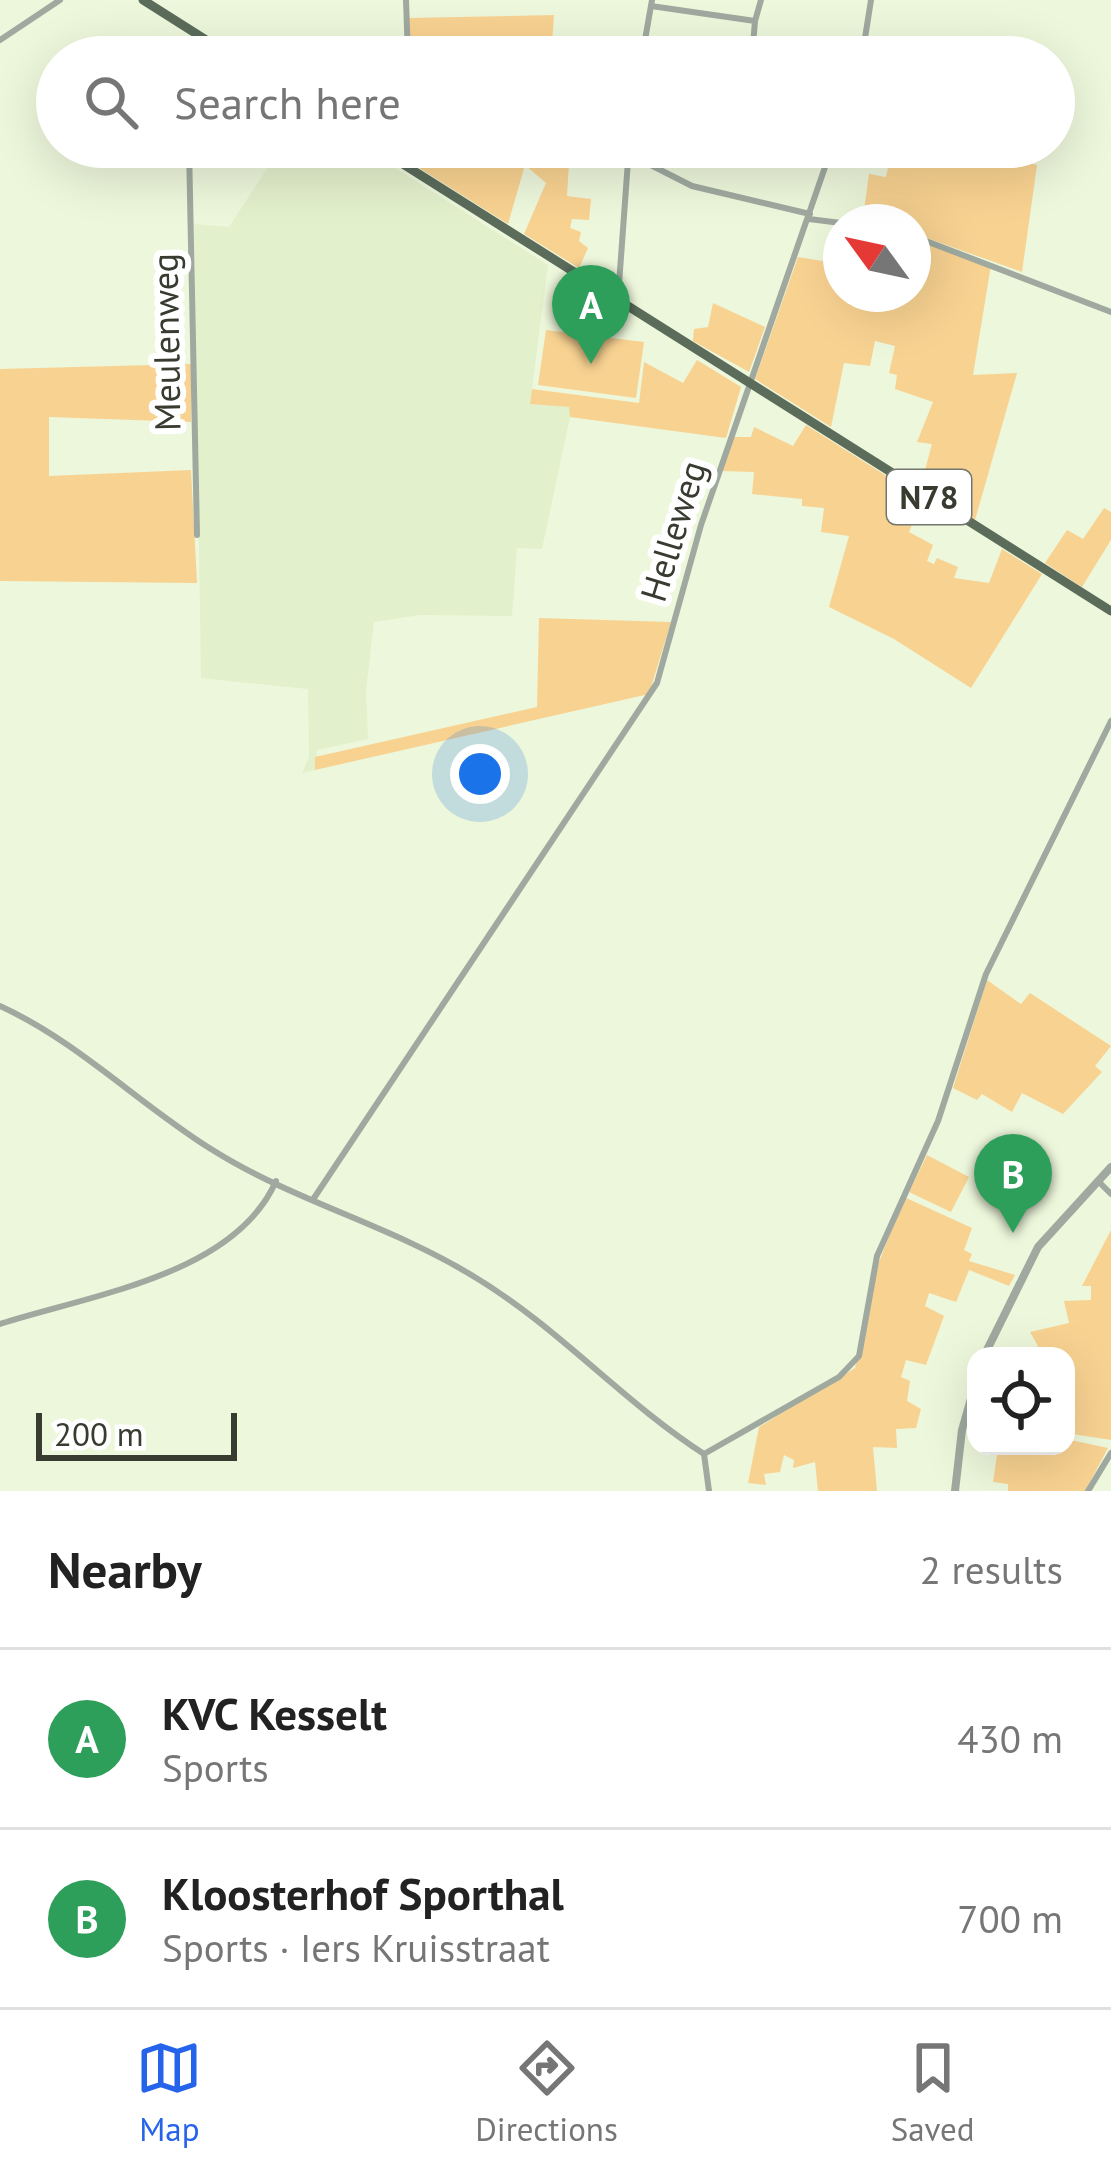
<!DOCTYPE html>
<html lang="en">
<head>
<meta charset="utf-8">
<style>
	:root { --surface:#fff; --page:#f2f2f2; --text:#222; --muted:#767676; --line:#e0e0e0; --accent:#2563eb }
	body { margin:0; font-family:"PT Sans",sans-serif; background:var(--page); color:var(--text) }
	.controls { position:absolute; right:36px; bottom:36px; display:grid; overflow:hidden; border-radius:24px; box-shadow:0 12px 48px #0002 }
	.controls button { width:108px; height:108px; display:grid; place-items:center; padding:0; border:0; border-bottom:3px solid var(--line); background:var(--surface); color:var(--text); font:60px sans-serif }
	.compass { position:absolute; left:823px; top:204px; width:108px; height:108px; border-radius:50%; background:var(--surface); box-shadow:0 12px 48px #0002; rotate:303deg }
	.scale { position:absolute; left:36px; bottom:30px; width:201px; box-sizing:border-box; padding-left:12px; border:6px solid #373b30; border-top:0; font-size:33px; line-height:42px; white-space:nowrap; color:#373b30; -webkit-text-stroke:9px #fff; paint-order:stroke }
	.you { position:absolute; left:480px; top:774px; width:42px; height:42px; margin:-30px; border:9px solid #fff; border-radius:50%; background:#1a73e8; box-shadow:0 0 0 18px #1a73e833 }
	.badge { display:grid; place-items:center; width:78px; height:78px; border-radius:50%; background:var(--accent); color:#fff; font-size:39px; font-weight:700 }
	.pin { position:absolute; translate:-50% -99px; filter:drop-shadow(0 3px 6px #0008) }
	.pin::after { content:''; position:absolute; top:63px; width:42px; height:36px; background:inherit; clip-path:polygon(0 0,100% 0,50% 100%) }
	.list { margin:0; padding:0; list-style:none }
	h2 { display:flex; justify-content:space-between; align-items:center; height:156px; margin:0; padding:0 48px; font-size:51px }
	h2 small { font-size:39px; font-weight:400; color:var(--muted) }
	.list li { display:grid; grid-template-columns:78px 1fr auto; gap:36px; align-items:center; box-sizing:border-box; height:180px; padding:0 48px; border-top:3px solid var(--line) }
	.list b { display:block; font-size:45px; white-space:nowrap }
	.list p { margin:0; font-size:39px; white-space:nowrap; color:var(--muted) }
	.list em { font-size:39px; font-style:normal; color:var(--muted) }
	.icon { flex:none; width:66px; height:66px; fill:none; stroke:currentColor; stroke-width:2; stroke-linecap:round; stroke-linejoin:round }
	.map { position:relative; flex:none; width:1111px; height:1491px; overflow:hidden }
	.search { position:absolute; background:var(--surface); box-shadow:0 12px 48px #0002; left:36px; right:36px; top:36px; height:132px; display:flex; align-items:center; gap:30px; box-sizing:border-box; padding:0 42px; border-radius:66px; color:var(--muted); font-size:45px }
	.sheet { height:516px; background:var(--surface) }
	nav { display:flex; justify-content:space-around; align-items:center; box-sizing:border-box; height:168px; border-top:3px solid var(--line); background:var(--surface); font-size:33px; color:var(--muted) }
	nav a { display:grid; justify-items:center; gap:6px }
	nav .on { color:var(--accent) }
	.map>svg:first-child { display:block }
	.built { fill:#e3f0cc }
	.green { fill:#f8d291 }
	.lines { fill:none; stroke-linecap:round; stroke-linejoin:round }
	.minor { stroke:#9fa99f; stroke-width:6 }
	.tertiary { stroke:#9fa99f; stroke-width:8 }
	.primary { stroke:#5b6c5b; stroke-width:9 }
	.labels { text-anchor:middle; stroke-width:12; stroke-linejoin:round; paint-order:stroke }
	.shield { fill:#fff; stroke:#73766e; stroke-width:3 }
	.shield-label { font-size:33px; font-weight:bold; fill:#373b30 }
	.street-label { font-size:36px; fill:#373b30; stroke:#fff }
</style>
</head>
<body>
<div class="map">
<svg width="1111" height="1491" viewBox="0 0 1111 1491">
	<rect width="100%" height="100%" fill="#edf7db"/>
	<!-- built -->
	<path class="built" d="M281 147H362L548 265 530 403 570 407V417L542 549 517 548 512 616 420 615 374 622 366 690 368 739 317 750 315 770 302 773 309 757 308 689 201 678 194 224 229 227Z"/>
	<!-- green -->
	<path class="green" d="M554 15 552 44 581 46 580 57H459L460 42 410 39 409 18Z
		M405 147H493L492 161H531L526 147H570L567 196 591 199 589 220 572 219 570 228 581 232 579 241 588 248 579 268 524 234 546 183 525 165 508 224 408 161Z
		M869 147H967L1037 165 1022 272 913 233V222L864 211 869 174 886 177 891 152Z
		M913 238 991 265 973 375 1017 373 975 520 921 485 932 444 917 442 933 402 895 389 897 375 889 373 895 346 875 341 870 366 844 363 831 427 755 379 798 257 841 264V294H913Z
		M713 303 765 327 749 372 693 341 694 329 708 327Z
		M546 330 644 342 636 398 538 385Z
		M697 360 741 387 726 438 570 417 569 407 530 404 532 389 639 403 644 362 683 383Z
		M191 364V422L49 417V476L191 470 197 583 0 581V369Z
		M806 425 923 499 909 532 933 545 927 561 934 564 937 558 958 567 954 578 989 583 1002 549 1042 574 971 688 894 639 829 607 849 536 821 532 824 508 802 506V499L752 494 754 472 722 471 732 437H751L754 427 793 446Z
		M1104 508 1111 512V540L1082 587 1045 563 1067 530 1083 539Z
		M539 618 671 622 649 694 315 770V757L537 707Z
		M987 980 1021 1004 1030 993 1111 1046 1095 1066 1102 1072 1063 1114 1022 1093 1012 1112 982 1094 977 1100 953 1088Z
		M927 1155 969 1177 951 1212 909 1192Z
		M904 1197 972 1228 964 1250 972 1254 969 1261 1015 1275 1009 1286 969 1270 956 1302 929 1293 925 1306 944 1316 926 1365 906 1360 901 1377 910 1381 907 1401 921 1409 916 1428 896 1429 897 1448 873 1447 877 1491H818L815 1462 793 1468 794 1460 784 1455 780 1472 764 1474 766 1485 748 1483 759 1427 855 1368 879 1262Z
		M1111 1230V1440L1066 1433V1356H1030L1038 1346 1030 1332 1069 1323 1064 1301 1091 1300V1286H1082Z
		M1066 1439 1108 1448 1085 1491H1008V1484L993 1482 998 1448 991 1446H1066Z"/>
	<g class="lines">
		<!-- minor -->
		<path class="minor" d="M406 0 408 57
			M651 6 755 21 752 57
			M755 21 761 0
			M0 40 60 0
			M190 57 197 34
			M642 57 652 0
			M862 57 871 0
			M189 147 197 535
			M629 154 692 186 810 214
			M396 160 401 147
			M809 219 841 223
			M913 236 1111 312
			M618 298 629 147
			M0 1006C77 1041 139 1104 211 1149 293 1201 390 1225 473 1276 557 1326 623 1402 704 1454
			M1098 1181 1111 1194
			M314 1198 657 683 701 525 832 147
			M0 1324C90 1295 235 1275 276 1181
			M704 1454 839 1377 859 1356 877 1256 938 1121 986 974 1111 721
			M704 1454 709 1491
			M1088 1491 1111 1453"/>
		<!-- tertiary -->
		<path class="tertiary" d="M984 1356 1038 1247 1111 1167
			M955 1491 962 1430 976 1381"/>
		<!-- primary -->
		<path class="primary" d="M143 0 233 57
			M376 147 1111 611"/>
	</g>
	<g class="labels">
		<!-- shield labels -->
		<rect class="shield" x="887" y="470" width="84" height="54" rx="9"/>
		<g class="shield-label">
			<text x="929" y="509">N78</text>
		</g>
		<!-- street labels -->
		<g class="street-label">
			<text transform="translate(166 342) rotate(-91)" y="13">Meulenweg</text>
			<text transform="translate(673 531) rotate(-73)" y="13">Helleweg</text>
		</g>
	</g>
</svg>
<div class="controls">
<button><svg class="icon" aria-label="locate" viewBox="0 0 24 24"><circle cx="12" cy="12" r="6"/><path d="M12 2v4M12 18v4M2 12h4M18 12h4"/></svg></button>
</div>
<svg class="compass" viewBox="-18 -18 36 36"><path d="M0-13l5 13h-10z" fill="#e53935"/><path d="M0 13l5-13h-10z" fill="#767676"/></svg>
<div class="scale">200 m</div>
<div class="you"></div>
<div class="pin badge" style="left:591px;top:364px;background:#2e9e5b">A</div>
<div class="pin badge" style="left:1013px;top:1233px;background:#2e9e5b">B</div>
<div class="search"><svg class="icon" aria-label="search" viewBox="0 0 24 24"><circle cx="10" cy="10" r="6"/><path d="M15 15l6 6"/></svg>Search here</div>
</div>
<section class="sheet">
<h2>Nearby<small>2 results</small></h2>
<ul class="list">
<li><span class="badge" style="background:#2e9e5b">A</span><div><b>KVC Kesselt</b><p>Sports</p></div><em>430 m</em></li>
<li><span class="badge" style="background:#2e9e5b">B</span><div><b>Kloosterhof Sporthal</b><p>Sports · Iers Kruisstraat</p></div><em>700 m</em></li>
</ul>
</section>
<nav>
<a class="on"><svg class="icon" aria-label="map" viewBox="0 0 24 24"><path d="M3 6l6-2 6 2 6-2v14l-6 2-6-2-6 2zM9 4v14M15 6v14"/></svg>Map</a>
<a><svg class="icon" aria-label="directions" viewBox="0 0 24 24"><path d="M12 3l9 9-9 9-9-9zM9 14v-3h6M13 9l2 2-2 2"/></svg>Directions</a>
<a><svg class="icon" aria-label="saved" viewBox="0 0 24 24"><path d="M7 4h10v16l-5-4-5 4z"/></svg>Saved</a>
</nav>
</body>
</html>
